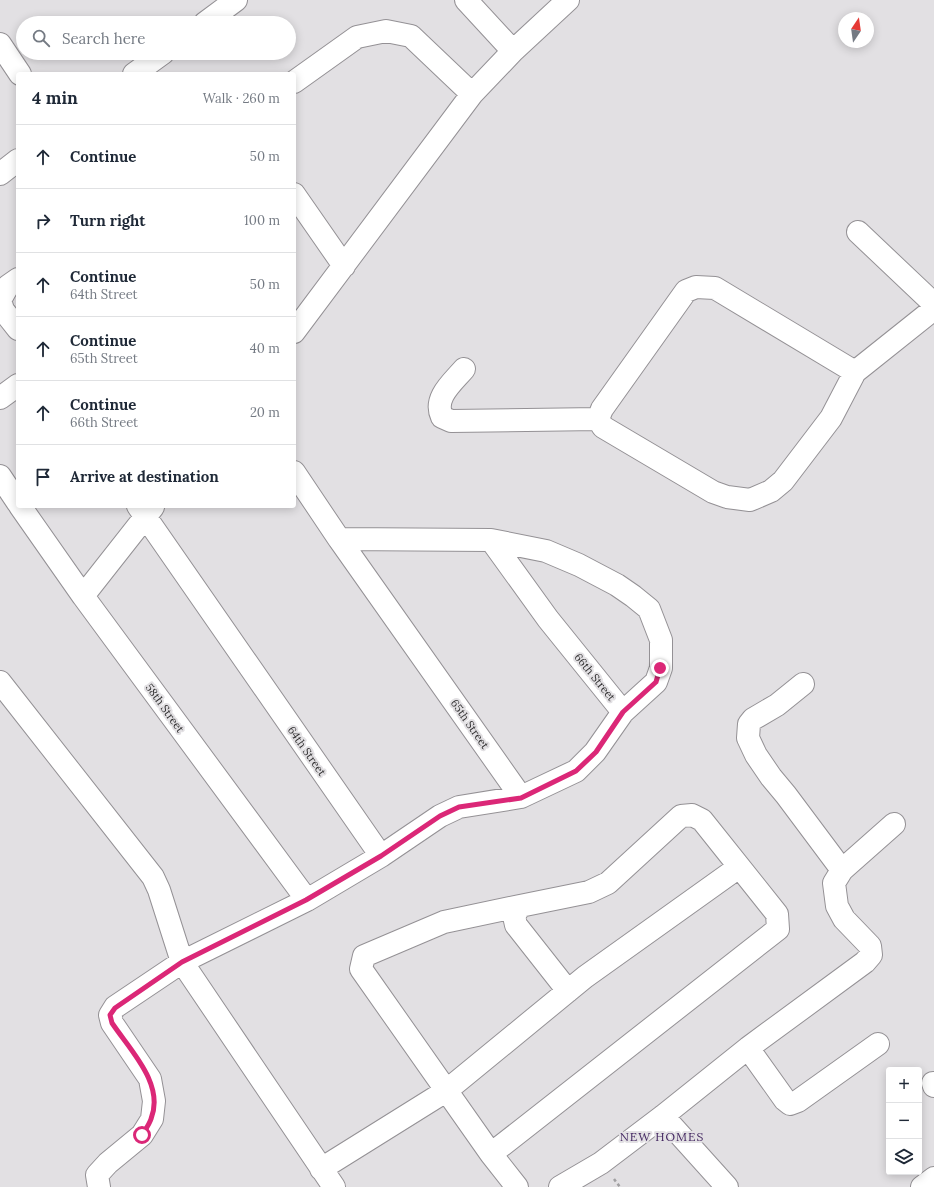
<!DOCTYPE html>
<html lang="en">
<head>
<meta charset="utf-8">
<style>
	:root { --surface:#fff; --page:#f6f6f7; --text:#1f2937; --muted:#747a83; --line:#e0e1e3 }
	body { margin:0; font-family:Lora,serif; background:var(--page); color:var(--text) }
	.controls { position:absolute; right:12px; bottom:12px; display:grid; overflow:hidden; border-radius:4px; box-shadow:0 2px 10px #0003 }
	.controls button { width:36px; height:36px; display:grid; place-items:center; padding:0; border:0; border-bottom:1px solid var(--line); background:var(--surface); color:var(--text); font:20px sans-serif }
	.compass { position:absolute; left:838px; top:12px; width:36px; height:36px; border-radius:50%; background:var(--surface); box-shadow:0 2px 10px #0003; rotate:13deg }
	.stop { position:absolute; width:12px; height:12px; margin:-9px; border:3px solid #db2777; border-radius:50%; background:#fff }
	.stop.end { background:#db2777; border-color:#fff; box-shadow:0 1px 4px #0008 }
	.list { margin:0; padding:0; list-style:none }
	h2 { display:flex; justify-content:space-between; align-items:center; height:52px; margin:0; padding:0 16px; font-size:17px }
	h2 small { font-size:13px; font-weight:400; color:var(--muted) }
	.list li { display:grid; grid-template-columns:26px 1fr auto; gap:12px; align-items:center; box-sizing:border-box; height:64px; padding:0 16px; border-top:1px solid var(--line) }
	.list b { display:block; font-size:15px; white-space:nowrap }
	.list p { margin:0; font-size:13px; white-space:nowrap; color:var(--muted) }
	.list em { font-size:13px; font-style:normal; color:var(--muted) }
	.icon { flex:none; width:22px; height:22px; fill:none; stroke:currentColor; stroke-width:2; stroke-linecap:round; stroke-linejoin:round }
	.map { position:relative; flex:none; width:934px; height:1187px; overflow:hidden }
	.search { position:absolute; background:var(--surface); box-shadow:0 2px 10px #0003; left:16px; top:16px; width:280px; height:44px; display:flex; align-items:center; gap:10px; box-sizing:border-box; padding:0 14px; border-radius:22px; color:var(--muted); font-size:15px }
	.panel { position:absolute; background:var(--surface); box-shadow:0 2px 10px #0003; left:16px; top:72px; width:280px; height:436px; border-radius:4px }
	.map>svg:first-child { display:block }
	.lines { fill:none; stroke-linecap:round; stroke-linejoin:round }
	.street-casing { stroke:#949195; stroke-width:24 }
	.path { stroke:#a09fa1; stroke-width:2.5; stroke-dasharray:3 3; stroke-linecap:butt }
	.street { stroke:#fff; stroke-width:22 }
	.route { stroke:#db2777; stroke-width:5 }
	.labels { text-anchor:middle; stroke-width:4; stroke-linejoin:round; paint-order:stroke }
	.street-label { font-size:11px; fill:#302f30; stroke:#e2e0e3 }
	.neighbourhood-label { font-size:12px; letter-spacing:1px; fill:#432761; stroke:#e2e0e3 }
</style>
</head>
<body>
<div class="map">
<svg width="934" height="1187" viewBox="0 0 934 1187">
	<rect width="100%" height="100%" fill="#e2e0e3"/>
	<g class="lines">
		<defs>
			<path id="street" d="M466 0 513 51
				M205 23 236 0
				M0 44 20 74
				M134 74 163 53
				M294 82 357 37 386 31 411 36 472 94
				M0 174 18 160
				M294 194 344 266
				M858 232 934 304
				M18 279 8 286 0 300 3 310 18 329
				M294 332 472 94 513 51 568 0
				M464 369C452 383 433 398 442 417L451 421 598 419
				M855 372 715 288 696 287 686 291 602 409 598 419 603 427 713 492 727 497 750 500 771 491 783 481 831 418 855 372 934 309
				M0 398 18 385
				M294 472 339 539 491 540 546 551 579 565 617 585 633 596 649 609 661 640V668L656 682 623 712 595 752 576 771 521 797 339 539
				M0 476 18 503
				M20 506 83 596
				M138 506 381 856 440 816 459 807 521 797
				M153 507 83 596 307 900
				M491 540 548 619 623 712
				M0 682 153 877 159 890 182 962 334 1187
				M803 684 777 705 753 719 749 724 748 738 756 755 771 777 786 795 842 870
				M748 1048 785 1100 790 1104 798 1101 878 1044
				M933 1083 934 1086
				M663 1116 727 1187
				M491 1154 778 929 777 914 702 820 692 815 681 816 608 883 589 892 520 906 514 916 516 925 568 991
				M321 1169 446 1091 585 977 739 867
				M99 1187 97 1175 108 1163 142 1135 152 1119 154 1101 150 1079 112 1023 110 1015 115 1007 182 962 307 900 381 856
				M517 1187 491 1154 361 969 364 956 444 922 520 906
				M560 1187 601 1163 663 1116 748 1048 865 962 871 955 870 946 844 919 837 906 834 883 842 870 894 824
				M922 1187 934 1178"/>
		</defs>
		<!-- street casing -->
		<use href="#street" class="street-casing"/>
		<!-- path -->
		<path class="path" d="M614 1179 620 1187"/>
		<!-- street -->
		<use href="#street" class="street"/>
	</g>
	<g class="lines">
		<!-- route -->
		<path class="route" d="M142 1135C145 1130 149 1125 151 1119 165 1084 130 1050 112 1023L110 1015 115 1008 182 962 306 900 381 856 440 816 459 807 521 798 576 771 596 752 623 712 656 682 660 668"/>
	</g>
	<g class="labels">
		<!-- street labels -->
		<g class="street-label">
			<text transform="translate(595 677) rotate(51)" y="4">66th Street</text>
			<text transform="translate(165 708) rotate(54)" y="4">58th Street</text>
			<text transform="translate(470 724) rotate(55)" y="4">65th Street</text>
			<text transform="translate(307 751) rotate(55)" y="4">64th Street</text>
		</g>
		<!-- neighbourhood labels -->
		<g class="neighbourhood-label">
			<text x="662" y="1141">NEW HOMES</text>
		</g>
	</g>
</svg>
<div class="controls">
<button>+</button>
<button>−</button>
<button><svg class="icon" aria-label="layers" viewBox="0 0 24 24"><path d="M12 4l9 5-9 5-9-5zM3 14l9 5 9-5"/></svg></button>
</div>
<svg class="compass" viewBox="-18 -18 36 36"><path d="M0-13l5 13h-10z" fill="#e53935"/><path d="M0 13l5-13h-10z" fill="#747a83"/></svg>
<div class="stop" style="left:142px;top:1135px"></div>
<div class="stop end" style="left:660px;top:668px"></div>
<div class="search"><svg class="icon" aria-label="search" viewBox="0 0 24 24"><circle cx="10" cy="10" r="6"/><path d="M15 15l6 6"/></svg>Search here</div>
<section class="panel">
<h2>4 min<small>Walk · 260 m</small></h2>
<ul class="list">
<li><svg class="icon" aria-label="ahead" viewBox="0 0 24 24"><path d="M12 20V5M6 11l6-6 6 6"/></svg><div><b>Continue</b></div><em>50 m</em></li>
<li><svg class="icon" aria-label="right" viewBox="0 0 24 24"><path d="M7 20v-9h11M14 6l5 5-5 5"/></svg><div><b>Turn right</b></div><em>100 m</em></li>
<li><svg class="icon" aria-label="ahead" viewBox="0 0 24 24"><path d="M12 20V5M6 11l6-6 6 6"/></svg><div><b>Continue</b><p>64th Street</p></div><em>50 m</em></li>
<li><svg class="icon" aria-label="ahead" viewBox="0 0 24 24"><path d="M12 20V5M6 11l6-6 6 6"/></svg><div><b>Continue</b><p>65th Street</p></div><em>40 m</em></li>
<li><svg class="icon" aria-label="ahead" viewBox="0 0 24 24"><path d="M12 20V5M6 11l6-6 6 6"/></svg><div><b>Continue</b><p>66th Street</p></div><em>20 m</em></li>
<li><svg class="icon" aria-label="arrive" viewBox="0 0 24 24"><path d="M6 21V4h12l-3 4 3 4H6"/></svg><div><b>Arrive at destination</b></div></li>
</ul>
</section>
</div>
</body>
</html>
